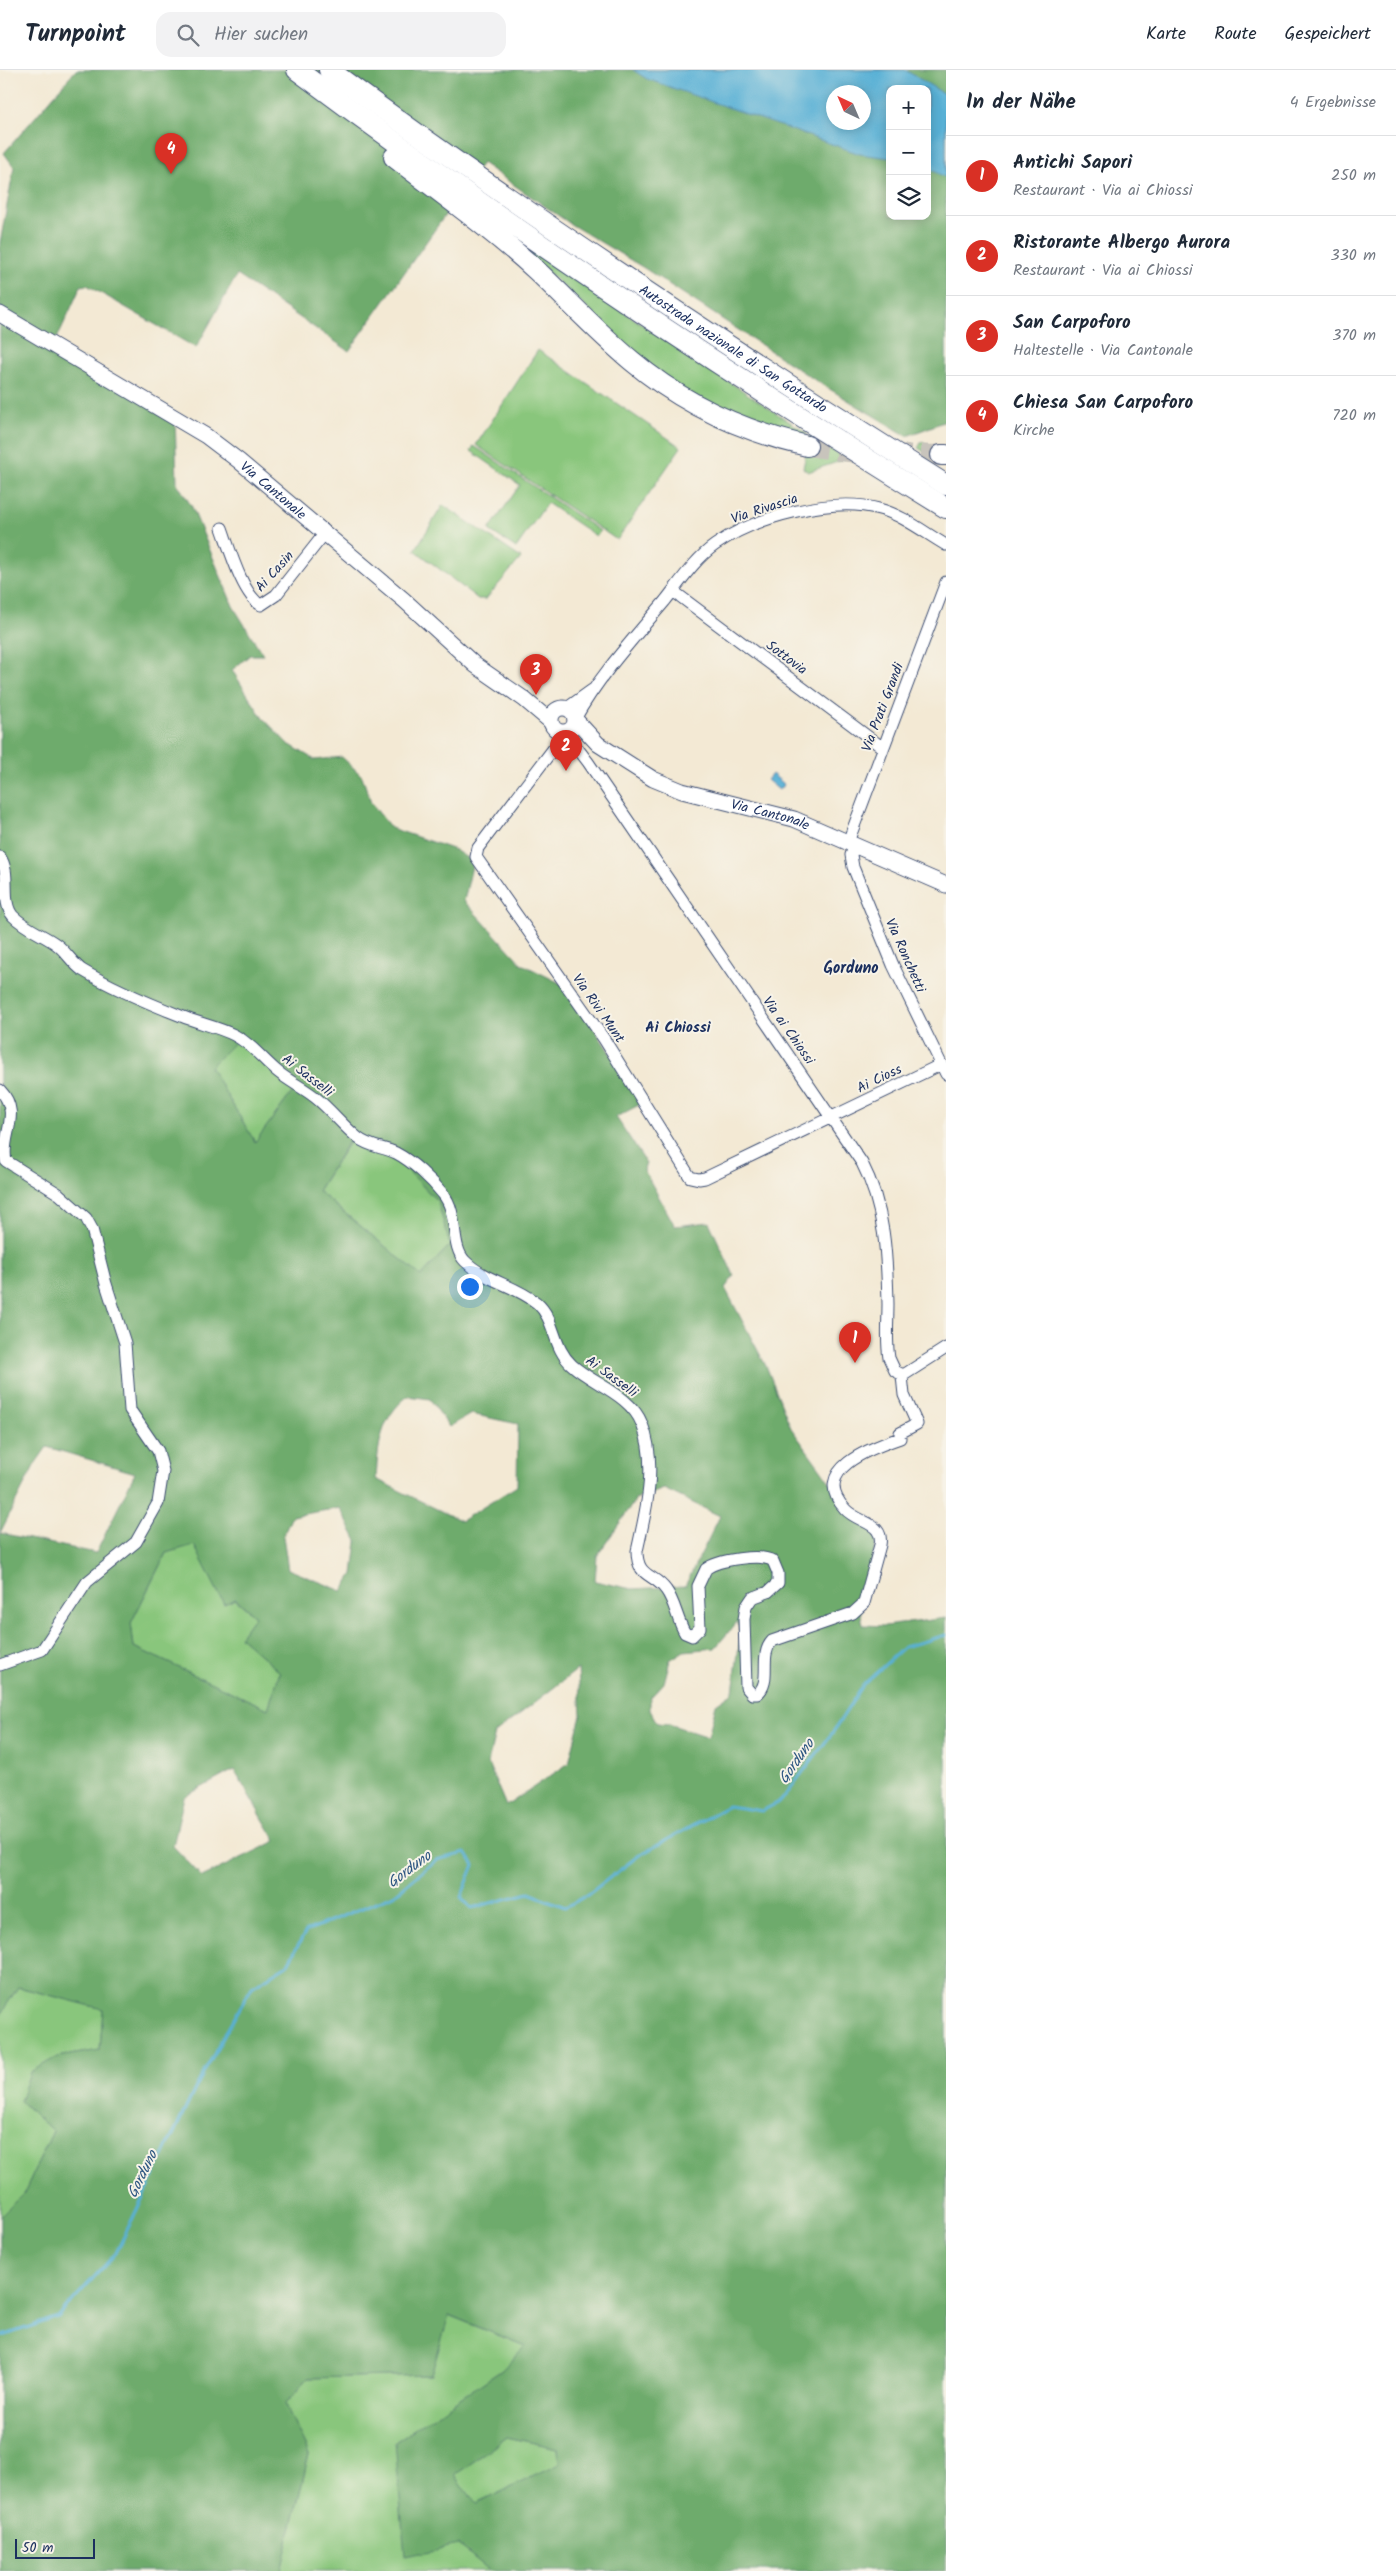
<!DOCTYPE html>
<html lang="de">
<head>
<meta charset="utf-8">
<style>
	:root { --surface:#fff; --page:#f2f2f3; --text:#1f2937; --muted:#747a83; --line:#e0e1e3; --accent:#d93025 }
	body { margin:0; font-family:Kalam,sans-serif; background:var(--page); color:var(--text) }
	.controls { position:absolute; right:15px; top:15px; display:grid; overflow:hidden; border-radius:10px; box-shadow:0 2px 12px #0003 }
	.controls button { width:45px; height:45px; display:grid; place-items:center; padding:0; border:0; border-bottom:1px solid var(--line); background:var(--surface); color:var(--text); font:25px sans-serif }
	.compass { position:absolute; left:826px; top:15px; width:45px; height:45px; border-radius:50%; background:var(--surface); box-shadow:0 2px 12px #0003; rotate:316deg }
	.scale { position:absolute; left:15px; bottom:12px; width:80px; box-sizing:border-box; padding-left:5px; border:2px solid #1b2f5e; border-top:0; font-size:14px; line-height:18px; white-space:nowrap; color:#1b2f5e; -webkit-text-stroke:4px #f7f3e8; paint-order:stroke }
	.you { position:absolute; left:469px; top:1216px; width:18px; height:18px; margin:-12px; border:4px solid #fff; border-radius:50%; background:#1a73e8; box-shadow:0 0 0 8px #1a73e833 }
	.badge { display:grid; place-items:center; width:32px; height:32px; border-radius:50%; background:var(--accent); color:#fff; font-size:16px; font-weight:700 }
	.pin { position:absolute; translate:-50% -41px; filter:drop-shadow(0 1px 2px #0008) }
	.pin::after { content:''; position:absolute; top:26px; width:18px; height:15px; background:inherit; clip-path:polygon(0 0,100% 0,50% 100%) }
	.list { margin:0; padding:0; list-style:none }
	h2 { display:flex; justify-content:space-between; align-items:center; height:65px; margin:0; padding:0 20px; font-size:21px }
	h2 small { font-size:16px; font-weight:400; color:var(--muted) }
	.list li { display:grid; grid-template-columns:32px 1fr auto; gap:15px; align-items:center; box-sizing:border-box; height:80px; padding:0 20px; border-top:1px solid var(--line) }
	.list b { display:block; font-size:19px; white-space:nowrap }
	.list p { margin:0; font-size:16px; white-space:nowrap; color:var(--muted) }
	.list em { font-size:16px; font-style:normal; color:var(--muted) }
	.icon { flex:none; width:28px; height:28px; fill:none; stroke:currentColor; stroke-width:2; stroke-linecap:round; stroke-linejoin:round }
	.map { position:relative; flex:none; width:946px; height:2501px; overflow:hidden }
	header { display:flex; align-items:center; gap:30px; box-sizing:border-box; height:70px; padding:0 25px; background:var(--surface); border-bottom:1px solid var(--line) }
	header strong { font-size:24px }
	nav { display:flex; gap:28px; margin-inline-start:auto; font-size:18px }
	.search { width:350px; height:45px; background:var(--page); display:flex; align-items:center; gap:12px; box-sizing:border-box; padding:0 18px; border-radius:15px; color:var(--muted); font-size:19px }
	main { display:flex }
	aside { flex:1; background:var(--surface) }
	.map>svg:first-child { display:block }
	.green { fill:#89c67c; stroke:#527a6d }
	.forest { fill:#6eab6c; stroke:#446d65; fill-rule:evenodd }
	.water { fill:#58b0d5; stroke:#3a709a; fill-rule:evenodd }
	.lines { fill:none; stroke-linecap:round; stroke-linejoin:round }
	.stream { stroke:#58b0d5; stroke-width:3 }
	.highway-tunnel { stroke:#c8c4bc; stroke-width:20; stroke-dasharray:20 10; stroke-linecap:butt }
	.street-casing { stroke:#3b4b70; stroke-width:13 }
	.secondary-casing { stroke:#3b4b70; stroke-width:17 }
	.highway-casing { stroke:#3b4b70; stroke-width:22 }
	.street { stroke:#fff; stroke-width:11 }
	.secondary { stroke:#fff; stroke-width:15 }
	.highway { stroke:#fff; stroke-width:20 }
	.labels { text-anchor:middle; stroke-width:4; stroke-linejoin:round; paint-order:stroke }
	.street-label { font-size:14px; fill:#1b2f5e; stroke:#f7f3e8 }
	.neighbourhood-label { font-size:15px; font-weight:bold; fill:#1b2f5e; stroke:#f7f3e8 }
	.water-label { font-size:15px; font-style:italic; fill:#2d5682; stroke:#f7f3e8 }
	.quarter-label { font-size:16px; font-weight:bold; fill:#1b2f5e; stroke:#f7f3e8 }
</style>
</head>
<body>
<header>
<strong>Turnpoint</strong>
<div class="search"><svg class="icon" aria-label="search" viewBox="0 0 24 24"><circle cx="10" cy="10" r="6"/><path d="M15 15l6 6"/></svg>Hier suchen</div>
<nav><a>Karte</a><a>Route</a><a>Gespeichert</a></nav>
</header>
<main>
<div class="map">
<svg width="946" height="2501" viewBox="0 0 946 2501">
	<rect width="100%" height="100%" fill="#f7f3e8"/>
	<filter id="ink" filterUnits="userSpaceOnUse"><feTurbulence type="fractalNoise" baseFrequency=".02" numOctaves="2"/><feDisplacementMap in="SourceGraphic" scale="10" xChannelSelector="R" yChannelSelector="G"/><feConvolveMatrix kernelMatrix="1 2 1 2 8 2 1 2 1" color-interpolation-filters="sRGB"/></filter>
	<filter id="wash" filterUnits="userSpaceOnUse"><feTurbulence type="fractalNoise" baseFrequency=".0096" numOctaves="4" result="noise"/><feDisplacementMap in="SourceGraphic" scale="20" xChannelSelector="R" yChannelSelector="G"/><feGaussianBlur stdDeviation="1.12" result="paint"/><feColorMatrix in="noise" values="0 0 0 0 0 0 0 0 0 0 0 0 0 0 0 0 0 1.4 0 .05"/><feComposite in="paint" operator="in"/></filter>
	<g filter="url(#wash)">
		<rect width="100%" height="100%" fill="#f3e9d4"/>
		<!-- green -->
		<path class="green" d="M512 169 550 193 808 364 794 369 671 316Z
			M538 280 681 377 617 470 476 375Z
			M810 365 846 389 808 402 803 398Z
			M922 371 946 388V395L918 378Z
			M474 376 600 461 596 466 547 433 516 478 489 460 520 415 471 381Z
			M443 435 521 488 486 529H478L415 480Z
			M237 970 294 1020 255 1072 210 997Z
			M349 1072 397 1089 438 1132 450 1175 421 1206 318 1121Z
			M194 1474 224 1534 235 1529 255 1546 240 1567 280 1602 268 1639 134 1577 131 1553 166 1483Z
			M18 1917 103 1939 100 1980 57 1987 20 2031 53 2061 24 2123 0 2147V1945Z
			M448 2245 525 2276 502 2300 395 2372 459 2475 490 2501H281L309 2384 285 2334 308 2308 431 2305Z
			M507 2367 558 2378 560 2394 476 2435 455 2405Z"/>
		<!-- forest -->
		<path class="forest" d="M76 0H946V351L907 366 818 312 644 198 572 155 482 93 349 281 237 205 196 278 87 215 81 216 54 275 175 346 177 413 192 437 233 536 263 585H250L232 600 262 647 287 673 315 690 342 687 362 706 371 733 391 758 455 780 473 792 464 831 522 894 566 916 643 1033 616 1047 646 1093 644 1100 675 1156 709 1152 734 1206 725 1218 767 1298 791 1358 835 1419 839 1430 879 1462 860 1539 863 1555 885 1556 946 1548V2501H490L459 2475 405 2486 395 2372 502 2300 525 2276 449 2245 431 2305 308 2308 285 2334 309 2384 281 2501H0V2147L24 2123 53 2061 20 2031 30 2002 57 1987 100 1980 103 1939 18 1917 0 1945V173L14 97 4 83ZM890 19H927V146H890ZM834 22H864V52H834ZM237 970 294 1020 255 1072 210 997ZM348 1072 397 1089 438 1132 450 1175 421 1206 318 1121ZM408 1326 430 1329 449 1357 471 1344 518 1354 517 1416 461 1451 376 1409C378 1376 380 1348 408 1326ZM47 1377 135 1403 96 1483 0 1463 35 1394ZM664 1419 720 1446 685 1516 632 1519 595 1511 597 1486 636 1429ZM340 1438 357 1471 353 1504 342 1521 288 1499 283 1466 292 1446ZM194 1475 224 1534 236 1529 255 1546 240 1567 280 1602 268 1639 134 1577 131 1553 166 1483ZM738 1551 740 1567 733 1622 716 1634 708 1667 669 1654 657 1653 650 1640V1628L664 1613 670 1590 684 1581 715 1578ZM578 1599 581 1645 569 1693 506 1736 488 1693 495 1663ZM234 1700 276 1771 202 1807 173 1776 184 1727ZM507 2367 558 2378 559 2394 476 2434 455 2405Z"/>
		<!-- water -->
		<path class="water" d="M633 0H905L946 25V108L927 97V19H890V88L860 84 647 9ZM834 22H864V52H834Z
			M772 704 784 714 779 720 767 710Z"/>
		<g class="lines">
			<!-- stream -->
			<path class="stream" d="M0 2267 58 2247 116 2183 197 2015 230 1955 252 1917 287 1895 306 1861 394 1825 436 1790 466 1783 474 1795 461 1827 471 1838 529 1823 565 1837 586 1826 638 1786 728 1736 762 1741 781 1731 833 1662 863 1615 904 1577 946 1565"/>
		</g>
	</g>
	<g filter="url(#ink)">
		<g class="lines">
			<!-- highway-tunnel -->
			<path class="highway-tunnel" d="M807 376 862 384
				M891 384 941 385"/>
			<defs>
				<path id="street" d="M222 458C229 477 243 526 261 535L276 525 325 463
					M673 521 883 678
					M567 638 592 620
					M575 649C599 606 633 569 665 531 680 512 695 489 715 475 754 447 833 426 879 439 903 445 925 463 946 475
					M562 662 557 674 478 778 476 787 604 969 690 1107 699 1109 705 1108 940 995
					M565 662 588 692 862 1093C885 1137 887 1186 888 1234 888 1252 886 1271 889 1288L895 1301 903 1305
					M848 772 946 512
					M855 775 851 785 853 797 893 895 946 1004
					M0 787C12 804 0 831 13 846 26 859 42 864 56 874 66 881 72 893 82 900 112 918 148 933 181 946 198 953 218 957 234 965 252 974 263 990 278 1002 290 1012 304 1018 316 1028 331 1040 343 1056 358 1068 369 1077 383 1077 396 1083 413 1092 431 1109 443 1124 459 1143 450 1176 465 1191 485 1211 515 1215 537 1233 556 1250 552 1277 572 1295 593 1314 631 1325 642 1354 658 1394 646 1441 637 1481 637 1508 654 1503 666 1520 675 1532 677 1550 685 1563L692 1566 700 1558 698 1516 706 1499C717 1490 761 1483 773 1491L778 1503V1513L768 1522 752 1528 746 1537 744 1549 746 1617 752 1624H757C773 1612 758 1586 772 1571L853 1543 864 1533 880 1475C881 1470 881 1465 877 1460 871 1452 854 1449 845 1439 809 1400 871 1378 900 1368V1363L917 1354 904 1325 902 1306 946 1278
					M0 1020C23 1044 0 1066 6 1091L59 1124 86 1148 92 1159 106 1214 125 1273 130 1340 158 1381 163 1401 158 1433 136 1472 87 1512 42 1580 0 1595"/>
				<g id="secondary">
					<path id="s1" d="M0 244 206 366 239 391 404 530 475 595 524 629 550 651"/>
					<circle cx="563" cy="650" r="12"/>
					<path id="s2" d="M575 649 598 674 653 709 682 721 794 749 946 815"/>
				</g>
				<g id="highway">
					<path d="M297 0C506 156 724 301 946 438"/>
					<path id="s3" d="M329 0C529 147 736 283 946 415"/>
					<path d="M394 87C442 124 491 159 536 200 568 230 598 263 632 291 683 334 742 361 807 376"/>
					<path d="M941 385H946"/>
				</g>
			</defs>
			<!-- street casing -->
			<use href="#street" class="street-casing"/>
			<!-- secondary casing -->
			<use href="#secondary" class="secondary-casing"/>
			<!-- highway casing -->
			<use href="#highway" class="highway-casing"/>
			<!-- street -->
			<use href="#street" class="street"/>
			<!-- secondary -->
			<use href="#secondary" class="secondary"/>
			<!-- highway -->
			<use href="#highway" class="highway"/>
		</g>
	</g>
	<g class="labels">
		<!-- street labels -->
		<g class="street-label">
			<text dy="5" stroke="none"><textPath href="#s3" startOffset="491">Autostrada nazionale di San Gottardo</textPath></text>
			<text dy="5" stroke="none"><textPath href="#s1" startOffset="326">Via Cantonale</textPath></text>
			<text transform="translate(764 438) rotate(-18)" y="5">Via Rivascia</text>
			<text transform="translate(274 501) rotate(-48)" y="5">Ai Casin</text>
			<text transform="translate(787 587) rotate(37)" y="5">Sottovia</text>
			<text transform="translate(882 637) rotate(-69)" y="5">Via Prati Grandi</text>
			<text dy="5" stroke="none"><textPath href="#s2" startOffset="222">Via Cantonale</textPath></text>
			<text transform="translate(906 885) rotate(66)" y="5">Via Ronchetti</text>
			<text transform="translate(599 938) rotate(55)" y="5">Via Rivi Munt</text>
			<text transform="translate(789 960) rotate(55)" y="5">Via ai Chiossi</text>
			<text transform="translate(308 1005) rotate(38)" y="5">Ai Sasselli</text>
			<text transform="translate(879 1008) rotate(-26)" y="5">Ai Cioss</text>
			<text transform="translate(612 1306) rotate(36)" y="5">Ai Sasselli</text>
		</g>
		<!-- neighbourhood labels -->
		<g class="neighbourhood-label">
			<text x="678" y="962">Ai Chiossi</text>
		</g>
		<!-- water labels -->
		<g class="water-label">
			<text transform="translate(796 1691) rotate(-55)" y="5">Gorduno</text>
			<text transform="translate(409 1799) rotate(-37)" y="5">Gorduno</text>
			<text transform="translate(142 2104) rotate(-64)" y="5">Gorduno</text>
		</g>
		<!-- quarter labels -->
		<g class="quarter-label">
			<text x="851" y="903">Gorduno</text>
		</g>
	</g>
</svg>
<div class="controls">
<button>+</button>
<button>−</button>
<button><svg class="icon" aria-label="layers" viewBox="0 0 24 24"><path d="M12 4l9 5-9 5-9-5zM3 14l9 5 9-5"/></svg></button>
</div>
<svg class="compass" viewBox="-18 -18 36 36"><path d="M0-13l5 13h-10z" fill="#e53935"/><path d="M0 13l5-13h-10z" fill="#747a83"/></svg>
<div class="scale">50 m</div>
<div class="you"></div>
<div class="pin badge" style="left:855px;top:1293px">1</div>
<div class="pin badge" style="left:566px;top:701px">2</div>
<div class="pin badge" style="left:536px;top:625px">3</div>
<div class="pin badge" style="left:171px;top:104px">4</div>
</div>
<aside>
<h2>In der Nähe<small>4 Ergebnisse</small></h2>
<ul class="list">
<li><span class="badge">1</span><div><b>Antichi Sapori</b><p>Restaurant · Via ai Chiossi</p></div><em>250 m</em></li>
<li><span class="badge">2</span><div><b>Ristorante Albergo Aurora</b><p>Restaurant · Via ai Chiossi</p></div><em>330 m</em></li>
<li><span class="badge">3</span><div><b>San Carpoforo</b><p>Haltestelle · Via Cantonale</p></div><em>370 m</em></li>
<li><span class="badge">4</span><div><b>Chiesa San Carpoforo</b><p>Kirche</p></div><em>720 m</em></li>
</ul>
</aside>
</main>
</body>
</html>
